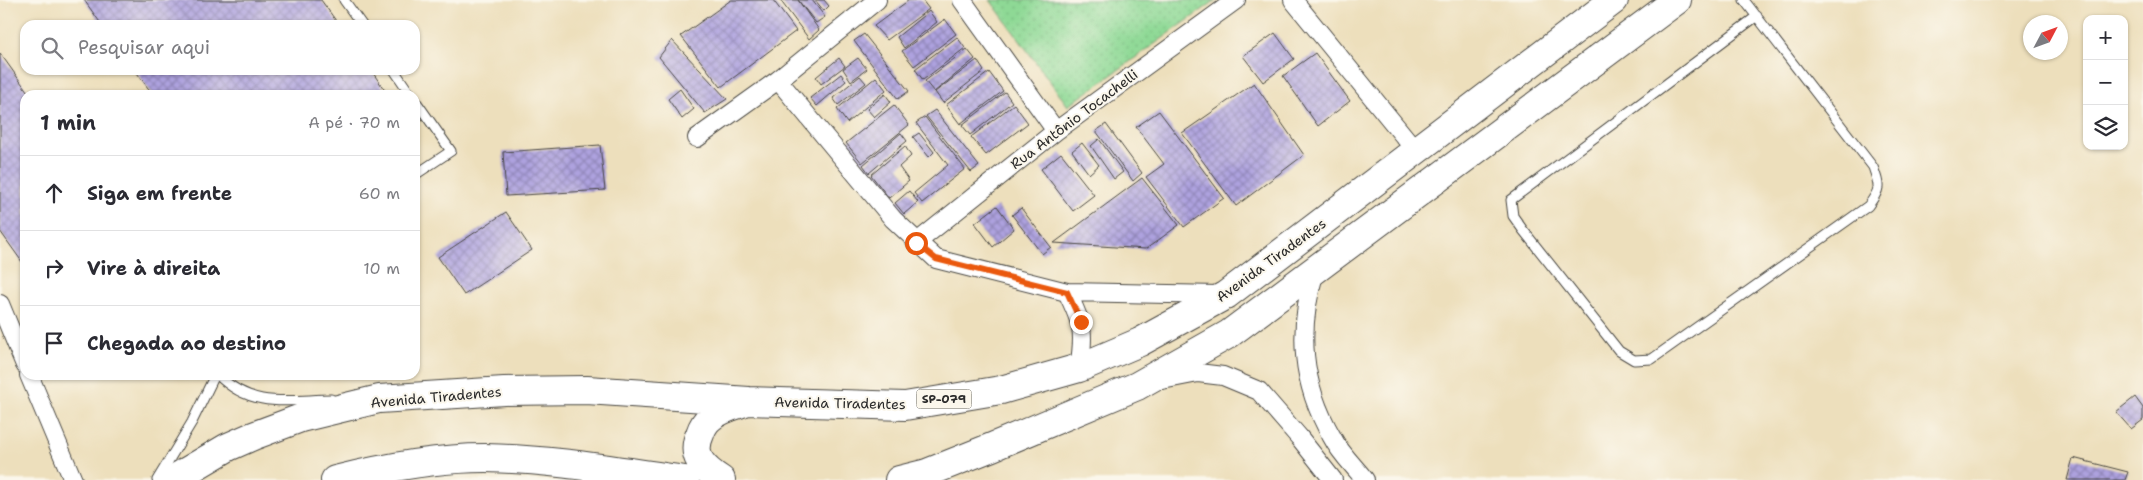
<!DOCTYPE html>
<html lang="pt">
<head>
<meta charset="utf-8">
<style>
	:root { --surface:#fff; --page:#f7f7f7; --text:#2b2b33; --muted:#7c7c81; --line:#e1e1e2 }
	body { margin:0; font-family:"Shantell Sans",sans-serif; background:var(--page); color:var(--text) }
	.controls { position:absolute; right:15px; top:15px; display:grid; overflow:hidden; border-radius:10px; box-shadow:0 1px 4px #0004 }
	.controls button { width:45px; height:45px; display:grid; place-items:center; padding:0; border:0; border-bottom:1px solid var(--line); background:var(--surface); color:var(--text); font:25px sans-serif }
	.compass { position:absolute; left:2023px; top:15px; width:45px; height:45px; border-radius:50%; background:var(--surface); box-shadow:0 1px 4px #0004; rotate:49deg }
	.stop { position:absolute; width:15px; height:15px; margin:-11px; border:4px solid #ea580c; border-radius:50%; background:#fff }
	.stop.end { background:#ea580c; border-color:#fff; box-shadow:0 1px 5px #0008 }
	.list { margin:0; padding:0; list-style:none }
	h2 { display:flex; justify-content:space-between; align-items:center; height:65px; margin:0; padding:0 20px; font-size:21px }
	h2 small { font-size:16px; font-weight:400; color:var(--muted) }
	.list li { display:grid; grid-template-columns:32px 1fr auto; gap:15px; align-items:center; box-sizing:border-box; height:75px; padding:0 20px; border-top:1px solid var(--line) }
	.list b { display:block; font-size:19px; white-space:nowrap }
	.list em { font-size:16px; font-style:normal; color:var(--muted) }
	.icon { flex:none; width:28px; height:28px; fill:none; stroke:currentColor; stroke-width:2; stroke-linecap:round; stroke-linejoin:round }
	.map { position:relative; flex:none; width:2143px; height:480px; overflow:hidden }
	.search { position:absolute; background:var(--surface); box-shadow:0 1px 4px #0004; left:20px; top:20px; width:400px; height:55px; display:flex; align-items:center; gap:12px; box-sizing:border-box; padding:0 18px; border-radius:15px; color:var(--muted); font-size:19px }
	.panel { position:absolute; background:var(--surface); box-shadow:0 1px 4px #0004; left:20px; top:90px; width:400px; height:290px; border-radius:15px }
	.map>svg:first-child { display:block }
	.grass { fill:url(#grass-dots); stroke:#5c8260 }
	.building { fill:url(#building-cross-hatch) }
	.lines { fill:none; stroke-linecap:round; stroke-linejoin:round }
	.lane-casing { stroke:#484641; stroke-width:11 }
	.street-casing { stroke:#484641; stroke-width:20 }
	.primary-casing { stroke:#484641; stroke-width:30 }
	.lane { stroke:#fff; stroke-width:9 }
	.street { stroke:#fff; stroke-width:18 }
	.primary { stroke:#fff; stroke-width:28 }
	.route { stroke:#ea580c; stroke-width:6 }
	.labels { text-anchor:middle; stroke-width:4; stroke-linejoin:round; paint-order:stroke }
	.shield { fill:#fbf7ec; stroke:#696865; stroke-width:1 }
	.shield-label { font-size:12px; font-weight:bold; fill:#2b2b2b }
	.street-label { font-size:14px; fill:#2b2b2b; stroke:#fbf7ec }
</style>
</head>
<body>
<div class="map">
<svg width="2143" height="480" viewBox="0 0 2143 480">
	<defs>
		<pattern id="grass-dots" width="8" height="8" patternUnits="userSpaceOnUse" patternTransform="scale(1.25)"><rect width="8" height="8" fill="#8ed995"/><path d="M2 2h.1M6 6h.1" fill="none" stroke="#7bba81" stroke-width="1.8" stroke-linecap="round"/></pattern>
		<pattern id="building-cross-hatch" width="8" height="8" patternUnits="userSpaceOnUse" patternTransform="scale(1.25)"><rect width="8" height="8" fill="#aea2df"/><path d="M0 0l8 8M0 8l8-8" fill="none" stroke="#8e84b5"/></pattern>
	</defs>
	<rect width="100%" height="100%" fill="#fbf7ec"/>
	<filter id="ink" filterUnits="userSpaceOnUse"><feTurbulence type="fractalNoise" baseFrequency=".02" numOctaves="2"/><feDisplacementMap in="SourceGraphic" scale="10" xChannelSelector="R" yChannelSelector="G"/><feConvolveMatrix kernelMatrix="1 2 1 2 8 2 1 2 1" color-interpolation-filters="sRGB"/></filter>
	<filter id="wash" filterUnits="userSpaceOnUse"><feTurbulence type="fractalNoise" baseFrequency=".0096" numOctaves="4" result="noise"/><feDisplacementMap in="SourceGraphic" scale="20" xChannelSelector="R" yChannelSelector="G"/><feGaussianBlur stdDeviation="1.12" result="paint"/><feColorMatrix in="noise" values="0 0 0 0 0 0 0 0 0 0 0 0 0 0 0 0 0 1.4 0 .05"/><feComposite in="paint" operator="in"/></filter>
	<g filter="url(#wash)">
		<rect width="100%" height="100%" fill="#eddfbc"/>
		<!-- grass -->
		<path class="grass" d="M990 0H1216L1068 106Z"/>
		<g id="blocks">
			<!-- building -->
			<path class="building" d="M84 0H321L339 25H102Z
				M731 0H773L796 31 721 87 681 36Z
				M780 0H798L819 30 809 39Z
				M798 0H812L825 17 816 23Z
				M815 0H824L829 6 824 11Z
				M909 0H922L929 9 887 40 874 26Z
				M929 11 937 22 904 48 897 37Z
				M945 19 956 34 914 66 902 51Z
				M1275 33 1294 59 1263 82 1243 56Z
				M864 34 909 91 898 99 854 41Z
				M957 37 965 48 923 80 915 69Z
				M672 40 727 99 705 113 659 57Z
				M967 49 975 59 934 92 925 81Z
				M0 53 30 95H25V266L0 231Z
				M1315 53 1350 101 1318 126 1283 76Z
				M839 58 845 66 821 84 816 77Z
				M858 58 867 69 851 81 843 69Z
				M977 60 984 71 943 103 935 92Z
				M135 70H371L388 95H153Z
				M989 72 1003 91 960 124 946 105Z
				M841 74 846 81 817 106 810 98Z
				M860 76 866 83 838 105 833 98Z
				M876 77 886 90 847 123 837 109Z
				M1254 83 1304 155 1236 206 1182 133Z
				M680 89 694 109 682 119 668 99Z
				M1005 92 1012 102 970 135 962 125Z
				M885 94 891 102 874 117 867 109Z
				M1014 104 1028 123 986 155 971 137Z
				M894 105 909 125 862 163 846 143Z
				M935 110 979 166 971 172 926 116Z
				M1159 111 1224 198 1184 227 1146 177 1164 164 1136 127Z
				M925 117 965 169 922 203 914 193 948 165 916 123Z
				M1106 124 1142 173 1133 181 1096 131Z
				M901 133 907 141 869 173 863 165Z
				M919 133 934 152 929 157 913 137Z
				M1099 139 1123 172 1114 179 1091 146Z
				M1082 143 1099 165 1089 174 1072 151Z
				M600 145 605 190 506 196 503 152Z
				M905 146 911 156 899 167 909 181 889 198 871 175Z
				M1061 153 1094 195 1073 211 1041 169Z
				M1142 178 1179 225 1146 249 1054 243Z
				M909 191 918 202 904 214 895 203Z
				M997 206 1014 229 993 247 975 223Z
				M1021 208 1051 247 1042 254 1012 215Z
				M506 212 532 250 464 295 438 257Z
				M2135 397 2143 408V420L2131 429 2116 412Z
				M2073 458 2128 472 2125 480H2067Z"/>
		</g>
	</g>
	<g filter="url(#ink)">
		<use href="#blocks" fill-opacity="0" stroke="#484641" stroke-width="1"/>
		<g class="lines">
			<defs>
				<path id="lane" d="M344 0 362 25
					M1744 0 1873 167C1880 187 1881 189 1868 206L1652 359 1634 360 1619 351 1523 230 1513 216 1511 200 1757 16
					M394 70 411 95
					M415 100 451 151 415 175
					M218 375C252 409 287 400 331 399
					M157 480 192 422 215 375"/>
				<path id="street" d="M962 0 1056 131
					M1293 0 1416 151
					M778 80 893 219 936 259 1067 292 1219 295
					M697 138 778 80 877 0
					M916 243 1056 131 1236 0
					M1315 271C1297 330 1301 383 1332 437 1340 453 1354 466 1365 480
					M1067 292C1083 325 1085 332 1079 368
					M0 304 25 365
					M29 375 73 480
					M1162 380 1198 373 1223 376 1259 391 1299 437 1333 480"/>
				<path id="primary" d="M172 480 228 447 253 436 301 418 379 399 504 391 587 390 749 401 905 406 1001 390 1079 368 1140 342 1226 295 1614 0
					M335 480C383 468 435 458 485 458 552 459 619 471 685 480
					M721 480C703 468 690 456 700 434 702 428 705 422 710 418 720 409 733 406 745 402
					M899 480 927 473 992 447 1137 386 1229 334 1677 0"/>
			</defs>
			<!-- lane casing -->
			<use href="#lane" class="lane-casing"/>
			<!-- street casing -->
			<use href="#street" class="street-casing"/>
			<!-- primary casing -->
			<use href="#primary" class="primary-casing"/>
			<!-- lane -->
			<use href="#lane" class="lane"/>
			<!-- street -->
			<use href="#street" class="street"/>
			<!-- primary -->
			<use href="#primary" class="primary"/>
		</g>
	</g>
	<g class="lines" filter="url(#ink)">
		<!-- route -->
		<path class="route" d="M916 243 936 259 1067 292 1081 322"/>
	</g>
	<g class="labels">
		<!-- shield labels -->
		<rect class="shield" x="916.5" y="389.5" width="55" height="19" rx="4"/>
		<g class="shield-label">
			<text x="944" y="403">SP-079</text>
		</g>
		<!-- street labels -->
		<g class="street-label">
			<text transform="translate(1074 119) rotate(-37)" y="5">Rua Antônio Tocachelli</text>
			<text transform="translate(1271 260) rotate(-36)" y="5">Avenida Tiradentes</text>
			<text transform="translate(436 397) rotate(-5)" y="5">Avenida Tiradentes</text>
			<text transform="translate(840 403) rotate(1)" y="5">Avenida Tiradentes</text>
		</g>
	</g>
</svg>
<div class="controls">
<button>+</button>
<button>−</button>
<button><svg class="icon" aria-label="layers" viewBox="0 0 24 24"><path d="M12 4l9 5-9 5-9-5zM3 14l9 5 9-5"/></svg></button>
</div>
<svg class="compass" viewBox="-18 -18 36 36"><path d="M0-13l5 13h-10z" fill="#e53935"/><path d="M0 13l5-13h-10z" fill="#7c7c81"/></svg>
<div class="stop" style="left:916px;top:243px"></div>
<div class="stop end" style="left:1081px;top:322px"></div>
<div class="search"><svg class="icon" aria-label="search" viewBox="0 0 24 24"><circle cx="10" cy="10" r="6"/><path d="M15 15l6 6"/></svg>Pesquisar aqui</div>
<section class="panel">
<h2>1 min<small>A pé · 70 m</small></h2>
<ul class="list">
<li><svg class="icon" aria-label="ahead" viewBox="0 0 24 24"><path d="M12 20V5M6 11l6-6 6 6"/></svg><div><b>Siga em frente</b></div><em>60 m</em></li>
<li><svg class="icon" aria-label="right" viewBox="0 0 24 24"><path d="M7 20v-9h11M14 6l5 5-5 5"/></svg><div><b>Vire à direita</b></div><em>10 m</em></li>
<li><svg class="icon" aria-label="arrive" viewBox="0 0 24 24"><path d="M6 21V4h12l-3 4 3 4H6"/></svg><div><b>Chegada ao destino</b></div></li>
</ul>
</section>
</div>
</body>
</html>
